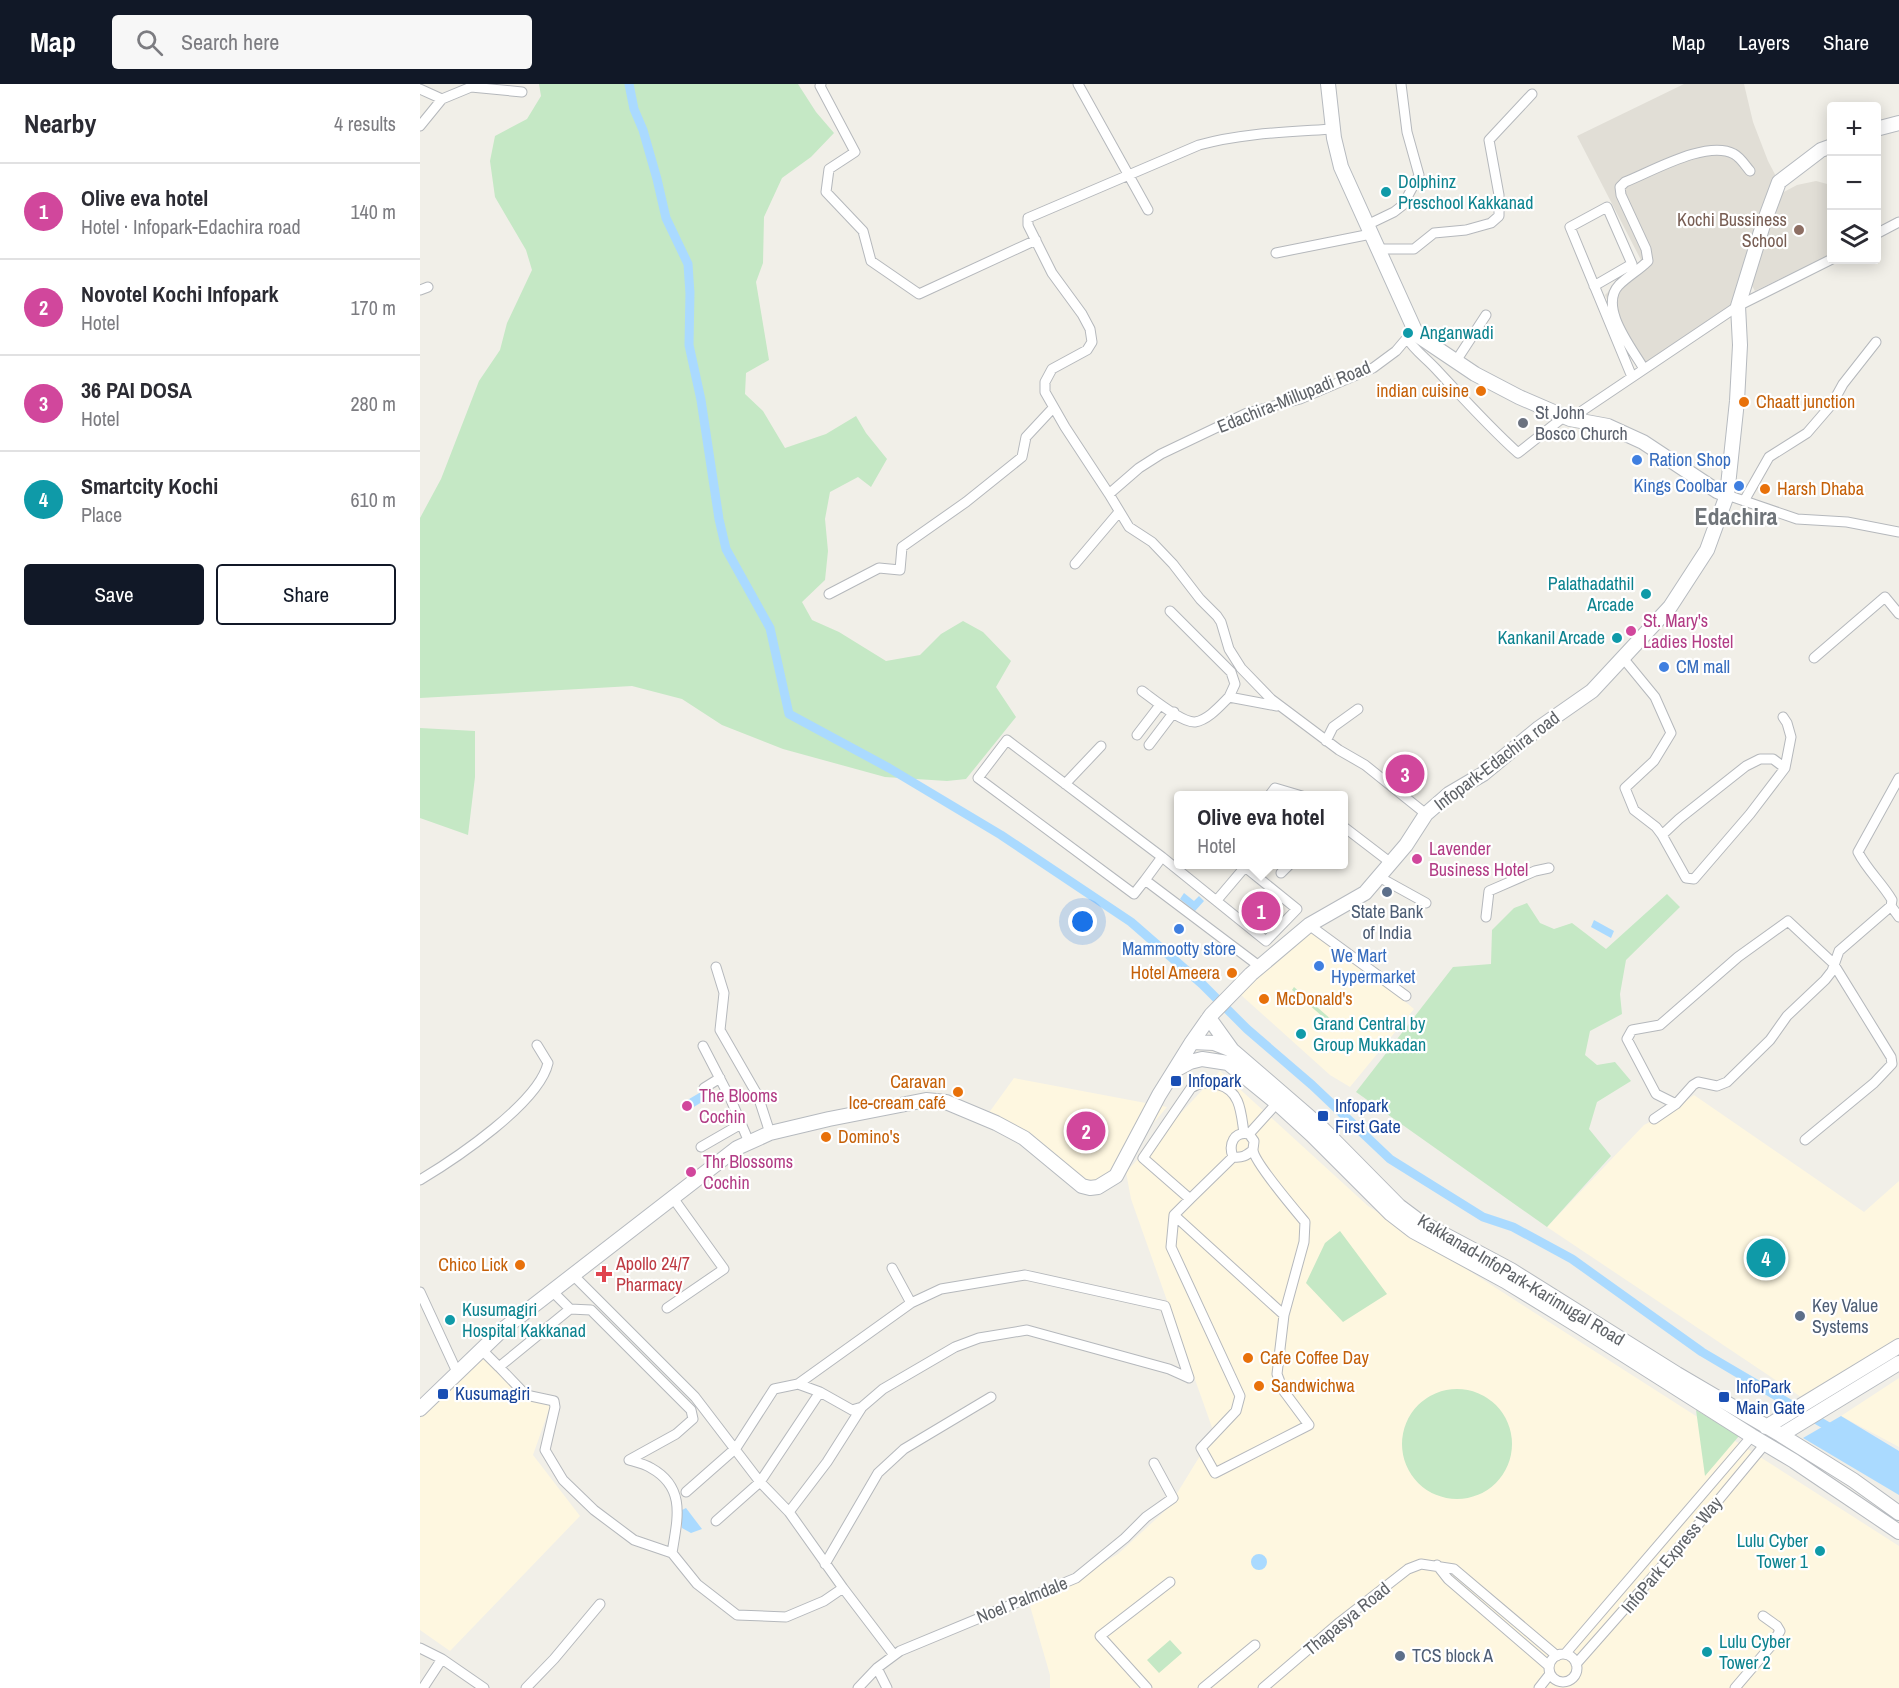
<!DOCTYPE html>
<html lang="en">
<head>
<meta charset="utf-8">
<style>
	:root { --surface:#fff; --page:#f7f7f7; --text:#2b2b33; --muted:#7c7c81; --line:#e1e1e2; --accent:#111827 }
	body { margin:0; font-family:"Archivo Narrow",sans-serif; background:var(--page); color:var(--text) }
	.controls { position:absolute; right:18px; top:18px; display:grid; overflow:hidden; border-radius:6px; box-shadow:0 3px 15px #0003 }
	.controls button { width:54px; height:54px; display:grid; place-items:center; padding:0; border:0; border-bottom:2px solid var(--line); background:var(--surface); color:var(--text); font:30px sans-serif }
	.you { position:absolute; left:663px; top:838px; width:21px; height:21px; margin:-15px; border:4px solid #fff; border-radius:50%; background:#1a73e8; box-shadow:0 0 0 9px #1a73e833 }
	.badge { display:grid; place-items:center; width:39px; height:39px; border-radius:50%; background:var(--accent); color:#fff; font-size:20px; font-weight:700 }
	.pin { position:absolute; translate:-50% -50%; border:3px solid #fff; box-shadow:0 2px 6px #0006 }
	.popup { position:absolute; left:754px; top:707px; width:174px; height:78px; box-sizing:border-box; display:grid; place-content:center; border-radius:6px; background:var(--surface); filter:drop-shadow(0 2px 4px #0005); font-size:20px; white-space:nowrap; color:var(--muted) }
	.popup b { font-size:22px; color:var(--text) }
	.popup::after { content:''; position:absolute; left:50%; top:100%; margin-left:-12px; border:12px solid transparent; border-top-color:var(--surface) }
	.list { margin:0; padding:0; list-style:none }
	h2 { display:flex; justify-content:space-between; align-items:center; height:78px; margin:0; padding:0 24px; font-size:26px }
	h2 small { font-size:20px; font-weight:400; color:var(--muted) }
	.list li { display:grid; grid-template-columns:39px 1fr auto; gap:18px; align-items:center; box-sizing:border-box; height:96px; padding:0 24px; border-top:2px solid var(--line) }
	.list b { display:block; font-size:22px; white-space:nowrap }
	.list p { margin:0; font-size:20px; white-space:nowrap; color:var(--muted) }
	.list em { font-size:20px; font-style:normal; color:var(--muted) }
	.actions { display:flex; gap:12px; padding:18px 24px }
	.actions a { flex:1; padding:14px 0; border:2px solid var(--accent); border-radius:6px; text-align:center; font-size:21px; color:var(--accent) }
	.actions .main { background:var(--accent); color:#fff }
	.icon { flex:none; width:33px; height:33px; fill:none; stroke:currentColor; stroke-width:2; stroke-linecap:round; stroke-linejoin:round }
	.map { position:relative; flex:none; width:1479px; height:1604px; overflow:hidden }
	header { display:flex; align-items:center; gap:36px; box-sizing:border-box; height:84px; padding:0 30px; background:var(--accent); color:#fff }
	header strong { font-size:28px }
	nav { display:flex; gap:33px; margin-inline-start:auto; font-size:21px }
	.search { width:420px; height:54px; background:var(--page); display:flex; align-items:center; gap:15px; box-sizing:border-box; padding:0 21px; border-radius:6px; color:var(--muted); font-size:22px }
	main { display:flex }
	aside { flex:1; background:var(--surface) }
	.map>svg:first-child { display:block }
	.commercial { fill:#fef7e0 }
	.education { fill:#e1ded6 }
	.green { fill:#c5e8c5 }
	.water { fill:#aadaff }
	.lines { fill:none; stroke-linecap:round; stroke-linejoin:round }
	.canal { stroke:#aadaff; stroke-width:9 }
	.street-casing { stroke:#b5b8bc; stroke-width:11 }
	.secondary-casing { stroke:#b6babf; stroke-width:16 }
	.street { stroke:#fff; stroke-width:9 }
	.secondary { stroke:#fff; stroke-width:14 }
	.culture-dot { fill:#0f9aa8; stroke:#fff; stroke-width:2 }
	.education-dot { fill:#8d6e63; stroke:#fff; stroke-width:2 }
	.food-dot { fill:#e8710a; stroke:#fff; stroke-width:2 }
	.worship-dot { fill:#6b7280; stroke:#fff; stroke-width:2 }
	.shop-dot { fill:#3f7fe0; stroke:#fff; stroke-width:2 }
	.hotel-dot { fill:#d1479c; stroke:#fff; stroke-width:2 }
	.service-dot { fill:#5c6f8a; stroke:#fff; stroke-width:2 }
	.transit-dot { fill:#1a4fb4; stroke:#fff; stroke-width:2 }
	.health-dot { fill:#e0444e; stroke:#fff; stroke-width:2 }
	.labels { text-anchor:middle; stroke-width:4.5; stroke-linejoin:round; paint-order:stroke }
	.culture-label { font-size:18px; fill:#0d838f; stroke:#fff; text-anchor:start }
	.education-label { font-size:18px; fill:#785e54; stroke:#fff; text-anchor:end }
	.food-label { font-size:18px; fill:#c56008; stroke:#fff; text-anchor:start }
	.street-label { font-size:18px; fill:#5f6368; stroke:#fff }
	.worship-label { font-size:18px; fill:#5b616d; stroke:#fff; text-anchor:start }
	.shop-label { font-size:18px; fill:#366cbe; stroke:#fff; text-anchor:start }
	.hotel-label { font-size:18px; fill:#b23c85; stroke:#fff; text-anchor:start }
	.service-label { font-size:18px; fill:#4e5e75; stroke:#fff; text-anchor:start }
	.transit-label { font-size:18px; fill:#164399; stroke:#fff; text-anchor:start }
	.health-label { font-size:18px; fill:#be3a42; stroke:#fff; text-anchor:start }
	.district-label { font-size:24px; font-weight:bold; fill:#70757a; stroke:#fff }
</style>
</head>
<body>
<header>
<strong>Map</strong>
<div class="search"><svg class="icon" aria-label="search" viewBox="0 0 24 24"><circle cx="10" cy="10" r="6"/><path d="M15 15l6 6"/></svg>Search here</div>
<nav><a>Map</a><a>Layers</a><a>Share</a></nav>
</header>
<main>
<aside>
<h2>Nearby<small>4 results</small></h2>
<ul class="list">
<li><span class="badge" style="background:#d1479c">1</span><div><b>Olive eva hotel</b><p>Hotel · Infopark-Edachira road</p></div><em>140 m</em></li>
<li><span class="badge" style="background:#d1479c">2</span><div><b>Novotel Kochi Infopark</b><p>Hotel</p></div><em>170 m</em></li>
<li><span class="badge" style="background:#d1479c">3</span><div><b>36 PAI DOSA</b><p>Hotel</p></div><em>280 m</em></li>
<li><span class="badge" style="background:#0f9aa8">4</span><div><b>Smartcity Kochi</b><p>Place</p></div><em>610 m</em></li>
</ul>
<div class="actions"><a class="main">Save</a><a>Share</a></div>
</aside>
<div class="map">
<svg width="1479" height="1604" viewBox="0 0 1479 1604">
	<rect width="100%" height="100%" fill="#f1efe8"/>
	<!-- commercial -->
	<path class="commercial" d="M897 845 994 925 930 1003 910 991 821 911 868 865Z
		M800 987 948 1122 1479 1462V1604H630V1591L610 1522 698 1470 748 1424 794 1349 711 1115 706 1088Z
		M594 994 747 1023 691 1089 674 1099 660 1095 612 1050 568 1030Z
		M1274 1011 1444 1128 1479 1097V1258L1381 1313 1127 1143 1224 1041 1255 1025Z
		M64 1268 106 1311 131 1320 113 1371 160 1432 30 1567 0 1546V1334L26 1310Z
		M1479 1294V1363L1421 1332Z"/>
	<!-- education -->
	<path class="education" d="M1264 0H1324L1333 38 1348 77 1359 98 1318 222 1219 288 1185 211 1221 176 1157 52Z
		M1396 97 1411 101V170L1335 207 1331 200 1360 110 1377 101Z"/>
	<!-- green -->
	<path class="green" d="M119 0H378L396 28 414 49 391 73 362 94 344 133 343 179 336 198 349 276 326 289 325 310 343 327 365 364 406 350 436 332 446 349 467 375 451 403 438 393 410 408 405 435 408 467 405 496 382 518 392 536 419 548 466 577 500 571 521 550 543 537 563 548 591 577 576 603 596 633 546 695 527 697 465 693 363 665 302 641 262 615 212 602 0 614V434L21 395 59 297 80 266 87 239 112 186 106 166 75 113 70 77 75 52 107 35 121 12Z
		M0 644 55 647V693L48 751 0 734Z
		M1247 810 1260 823 1206 876 1200 910 1202 930 1170 947 1165 971 1177 981 1195 978 1211 997 1177 1018 1169 1045 1191 1072 1127 1143 936 1008 1033 883 1071 880 1072 846 1094 824 1107 819 1120 839 1134 845 1152 839 1186 865Z
		M874 903 921 944 918 946 872 906Z
		M920 1147 967 1210 923 1238 886 1199 905 1159Z
		M982 1360a55 55 0 1 1 110 0a55 55 0 1 1-110 0Z
		M1276 1326 1319 1352 1285 1392Z
		M750 1556 762 1569 739 1589 727 1576Z"/>
	<!-- water -->
	<path class="water" d="M764 809 774 817 779 812 784 817 775 827 760 815Z
		M1174 836 1194 847 1191 854 1171 843Z
		M281 1008 285 1016 269 1026 264 1018Z
		M1421 1332 1479 1367V1411L1383 1354Z
		M266 1424 282 1445 271 1449 262 1444V1426Z
		M831 1478a8 8 0 1 1 16 0a8 8 0 1 1-16 0Z"/>
	<g class="lines">
		<!-- canal -->
		<path class="canal" d="M209 0 214 25 223 46 237 95 246 134 268 180 270 210
			M270 207 269 261 281 316 299 435 306 465 350 544 369 630 469 684 581 751 711 838 782 900 827 945 892 1001 970 1075 1063 1133 1093 1143 1152 1175 1282 1268 1414 1346"/>
		<defs>
			<path id="street" d="M401 0 400 2 435 68 409 85 406 108 443 147 451 177 499 210 616 156
				M658 0 728 126
				M0 5 22 15 51 3 102 8
				M0 42 22 15
				M947 141 974 128 983 121 999 91 987 48 981 0
				M1456 150 1479 138
				M958 165H994L1014 149 1046 146 1071 139 1079 132V111L1069 56 1112 10
				M856 169 951 150
				M1174 202 1212 180 1187 123 1150 143 1212 293
				M0 206 8 203
				M992 253 987 254C994 266 1006 274 1016 285 1043 314 1069 343 1098 369L1145 332
				M987 254 976 267 953 284 880 315 827 329 741 370 719 384 689 410 709 443 732 458 753 480 780 515 797 532 801 538 809 565 821 584 851 615 919 666 945 681 1006 730
				M1036 277 1066 231
				M1224 285C1212 264 1178 223 1199 201 1208 192 1219 186 1228 177L1226 165 1201 111 1200 103 1205 98C1231 88 1287 55 1314 70 1320 73 1325 81 1330 87
				M1150 335 1318 222 1412 175
				M689 410 645 343 625 308V298L632 285 667 266 672 258 670 245 662 230 632 189 608 141V134L779 61C822 49 868 48 913 45
				M1307 411 1377 435 1427 438 1479 448
				M1324 417 1349 373 1387 349 1412 320 1423 300 1456 258
				M655 480 699 428
				M409 510 459 484 480 486 482 463 546 418 602 373 606 353 633 324
				M750 527 811 588 815 600 809 613 857 622
				M1203 574 1235 613 1251 649 1234 677 1205 704 1214 726 1236 743 1242 751 1266 794 1274 795 1330 730 1365 684 1371 653 1367 639 1363 633
				M1394 574 1465 513 1479 530
				M722 607C733 615 762 639 775 638 788 636 800 622 809 613
				M717 651 740 621
				M906 657 913 643 938 625
				M729 661 754 628
				M645 700 681 662
				M849 712 855 704 882 712
				M924 743 971 779
				M1242 751 1259 735 1326 682 1340 675H1353L1365 684
				M742 773 846 857 877 825 825 783 797 816
				M861 789 870 780
				M959 793 1006 819
				M725 796 714 810 558 694 587 656 742 773 725 796 839 882
				M1471 822 1479 833
				M1066 833 1069 807 1115 787 1129 784
				M889 841 986 912
				M296 883 304 909 300 946 338 1012 350 1049
				M283 962 311 1016 329 1058
				M284 1004 300 994
				M1256 1020 1236 1010 1207 955 1212 946 1240 941 1318 873 1368 837 1413 879 1471 973 1472 980 1454 999 1385 1056
				M1234 1035 1256 1020 1273 1001 1278 998 1297 1002 1307 998 1350 956 1367 932 1405 896 1412 887 1419 867 1471 822 1472 816C1462 799 1447 786 1438 768L1479 694
				M824 1049C821 1030 821 1007 799 1001 788 998 781 998 771 1004L723 1074 770 1115 754 1131 751 1163 820 1312 816 1327 781 1364 795 1389 889 1341 863 1306 857 1290 864 1231 884 1158 885 1138C875 1126 834 1078 833 1066 833 1063 834 1060 834 1057L829 1050
				M281 1063 321 1040
				M813 1073C822 1074 826 1072 833 1066
				M0 1096C35 1075 119 1019 128 979L117 961
				M770 1115 813 1073C808 1060 814 1047 829 1050L857 1019
				M754 1131 864 1231
				M472 1184 491 1219
				M152 1190 275 1313 340 1398 369 1428 423 1504 474 1571
				M131 1206 150 1225 171 1226 271 1326 273 1335 256 1350 209 1376C216 1378 225 1380 231 1384 267 1404 257 1436 252 1469
				M0 1208 37 1288
				M247 1224 304 1185 253 1114
				M150 1225 79 1283 106 1311 134 1317 135 1323 125 1366 143 1396 174 1426 214 1456 252 1469 277 1500 317 1531 366 1533 404 1517 423 1504
				M61 1265 79 1283
				M378 1300 400 1308 432 1326 442 1323
				M266 1408 316 1364 354 1305 378 1300 491 1219 521 1205 605 1191 745 1222 769 1294
				M369 1428 407 1378 442 1323 463 1305 535 1263 559 1254 607 1246 749 1285 769 1294
				M296 1437 340 1398 400 1308
				M405 1480 458 1389 484 1365 571 1313
				M1017 1481 1028 1495 1129 1582
				M0 1564 22 1575 64 1604
				M1129 1584a14 14 0 1 1 28 0a14 14 0 1 1-28 0Z
				M1145 1570 1332 1352
				M1156 1580 1267 1454 1345 1360
				M457 1584 467 1604
				M3 1604 22 1575
				M106 1604 134 1575 180 1520
				M438 1604 457 1584 480 1567 656 1494 705 1454 726 1433 753 1414 734 1379
				M727 1604 680 1552 750 1498
				M783 1604 835 1561
				M843 1604 920 1538 988 1485 1001 1480 1034 1485 1137 1572
				M1119 1604 1130 1590
				M1315 1604 1350 1563 1360 1547 1357 1542 1343 1532"/>
			<path id="secondary" d="M908 0 914 54 921 83 997 251 1055 290 1099 313 1150 335 1188 342 1223 358 1297 407 1307 411
				M1456 45 1479 39
				M789 934 812 966
				M772 958 794 959 812 966 900 1042 979 1122 999 1137 1091 1186 1257 1290 1361 1351 1433 1396 1479 1429
				M757 985 770 978 782 975 808 979 857 1019 892 1051 971 1130 993 1147 1085 1197 1160 1243 1332 1352 1374 1377 1479 1448
				M0 1325 82 1246 317 1064 350 1049 409 1035 506 1016 526 1018 576 1039 604 1054 662 1102 670 1104 678 1103 696 1092 739 1011 772 958 791 931 831 890 889 841 945 809 986 761 1006 730 1029 710 1063 690 1119 644 1172 607 1250 523 1287 466 1307 411 1317 317 1320 261 1318 222 1343 141 1359 98 1401 66 1412 62
				M1346 1343 1479 1262
				M1361 1351 1479 1279"/>
		</defs>
		<!-- street casing -->
		<use href="#street" class="street-casing"/>
		<!-- secondary casing -->
		<use href="#secondary" class="secondary-casing"/>
		<!-- street -->
		<use href="#street" class="street"/>
		<!-- secondary -->
		<use href="#secondary" class="secondary"/>
	</g>
	<!-- markers -->
	<g class="culture-dot">
		<circle cx="966" cy="108" r="6"/>
		<circle cx="988" cy="249" r="6"/>
		<circle cx="1226" cy="510" r="6"/>
		<circle cx="1197" cy="554" r="6"/>
		<circle cx="881" cy="950" r="6"/>
		<circle cx="30" cy="1236" r="6"/>
		<circle cx="1400" cy="1467" r="6"/>
		<circle cx="1287" cy="1568" r="6"/>
	</g>
	<circle class="education-dot" cx="1379" cy="146" r="6"/>
	<g class="food-dot">
		<circle cx="1061" cy="307" r="6"/>
		<circle cx="1324" cy="318" r="6"/>
		<circle cx="1345" cy="405" r="6"/>
		<circle cx="812" cy="889" r="6"/>
		<circle cx="844" cy="915" r="6"/>
		<circle cx="538" cy="1008" r="6"/>
		<circle cx="406" cy="1053" r="6"/>
		<circle cx="100" cy="1181" r="6"/>
		<circle cx="828" cy="1274" r="6"/>
		<circle cx="839" cy="1302" r="6"/>
	</g>
	<circle class="worship-dot" cx="1103" cy="339" r="6"/>
	<g class="shop-dot">
		<circle cx="1217" cy="376" r="6"/>
		<circle cx="1319" cy="402" r="6"/>
		<circle cx="1244" cy="583" r="6"/>
		<circle cx="759" cy="845" r="6"/>
		<circle cx="899" cy="882" r="6"/>
	</g>
	<g class="hotel-dot">
		<circle cx="1211" cy="547" r="6"/>
		<circle cx="997" cy="775" r="6"/>
		<circle cx="267" cy="1022" r="6"/>
		<circle cx="271" cy="1088" r="6"/>
	</g>
	<g class="service-dot">
		<circle cx="967" cy="808" r="6"/>
		<circle cx="1380" cy="1232" r="6"/>
		<circle cx="980" cy="1572" r="6"/>
	</g>
	<g class="transit-dot">
		<rect x="750" y="991" width="12" height="12" rx="3"/>
		<rect x="897" y="1026" width="12" height="12" rx="3"/>
		<rect x="17" y="1304" width="12" height="12" rx="3"/>
		<rect x="1298" y="1307" width="12" height="12" rx="3"/>
	</g>
	<path class="health-dot" d="M181 1181h6v6h6v6h-6v6h-6v-6h-6v-6h6z"/>
	<g class="labels">
		<!-- culture labels -->
		<g class="culture-label">
			<text x="978" y="104">Dolphinz<tspan x="978" dy="21">Preschool Kakkanad</tspan></text>
			<text x="1000" y="255">Anganwadi</text>
			<text x="1214" y="506" text-anchor="end">Palathadathil<tspan x="1214" dy="21">Arcade</tspan></text>
			<text x="1185" y="560" text-anchor="end">Kankanil Arcade</text>
			<text x="893" y="946">Grand Central by<tspan x="893" dy="21">Group Mukkadan</tspan></text>
			<text x="42" y="1232">Kusumagiri<tspan x="42" dy="21">Hospital Kakkanad</tspan></text>
			<text x="1388" y="1463" text-anchor="end">Lulu Cyber<tspan x="1388" dy="21">Tower 1</tspan></text>
			<text x="1299" y="1564">Lulu Cyber<tspan x="1299" dy="21">Tower 2</tspan></text>
		</g>
		<!-- education labels -->
		<g class="education-label">
			<text x="1367" y="142">Kochi Bussiness<tspan x="1367" dy="21">School</tspan></text>
		</g>
		<!-- food labels -->
		<g class="food-label">
			<text x="1049" y="313" text-anchor="end">indian cuisine</text>
			<text x="1336" y="324">Chaatt junction</text>
			<text x="1357" y="411">Harsh Dhaba</text>
			<text x="800" y="895" text-anchor="end">Hotel Ameera</text>
			<text x="856" y="921">McDonald's</text>
			<text x="526" y="1004" text-anchor="end">Caravan<tspan x="526" dy="21">Ice-cream café</tspan></text>
			<text x="418" y="1059">Domino's</text>
			<text x="88" y="1187" text-anchor="end">Chico Lick</text>
			<text x="840" y="1280">Cafe Coffee Day</text>
			<text x="851" y="1308">Sandwichwa</text>
		</g>
		<!-- street labels -->
		<g class="street-label">
			<text transform="translate(874 313) rotate(-22)" y="6">Edachira-Millupadi Road</text>
			<text transform="translate(1077 677) rotate(-37)" y="6">Infopark-Edachira road</text>
			<text transform="translate(1101 1196) rotate(31)" y="6">Kakkanad-InfoPark-Karimugal Road</text>
			<text transform="translate(1252 1471) rotate(-50)" y="6">InfoPark Express Way</text>
			<text transform="translate(602 1516) rotate(-22)" y="6">Noel Palmdale</text>
			<text transform="translate(927 1535) rotate(-39)" y="6">Thapasya Road</text>
		</g>
		<!-- worship labels -->
		<g class="worship-label">
			<text x="1115" y="335">St John<tspan x="1115" dy="21">Bosco Church</tspan></text>
		</g>
		<!-- shop labels -->
		<g class="shop-label">
			<text x="1229" y="382">Ration Shop</text>
			<text x="1307" y="408" text-anchor="end">Kings Coolbar</text>
			<text x="1256" y="589">CM mall</text>
			<text x="759" y="871" text-anchor="middle">Mammootty store</text>
			<text x="911" y="878">We Mart<tspan x="911" dy="21">Hypermarket</tspan></text>
		</g>
		<!-- hotel labels -->
		<g class="hotel-label">
			<text x="1223" y="543">St. Mary's<tspan x="1223" dy="21">Ladies Hostel</tspan></text>
			<text x="1009" y="771">Lavender<tspan x="1009" dy="21">Business Hotel</tspan></text>
			<text x="279" y="1018">The Blooms<tspan x="279" dy="21">Cochin</tspan></text>
			<text x="283" y="1084">Thr Blossoms<tspan x="283" dy="21">Cochin</tspan></text>
		</g>
		<!-- service labels -->
		<g class="service-label">
			<text x="967" y="834" text-anchor="middle">State Bank<tspan x="967" dy="21">of India</tspan></text>
			<text x="1392" y="1228">Key Value<tspan x="1392" dy="21">Systems</tspan></text>
			<text x="992" y="1578">TCS block A</text>
		</g>
		<!-- transit labels -->
		<g class="transit-label">
			<text x="768" y="1003">Infopark</text>
			<text x="915" y="1028">Infopark<tspan x="915" dy="21">First Gate</tspan></text>
			<text x="1316" y="1309">InfoPark<tspan x="1316" dy="21">Main Gate</tspan></text>
			<text x="35" y="1316">Kusumagiri</text>
		</g>
		<!-- health labels -->
		<g class="health-label">
			<text x="196" y="1186">Apollo 24/7<tspan x="196" dy="21">Pharmacy</tspan></text>
		</g>
		<!-- district labels -->
		<g class="district-label">
			<text x="1316" y="441">Edachira</text>
		</g>
	</g>
</svg>
<div class="controls">
<button>+</button>
<button>−</button>
<button><svg class="icon" aria-label="layers" viewBox="0 0 24 24"><path d="M12 4l9 5-9 5-9-5zM3 14l9 5 9-5"/></svg></button>
</div>
<div class="you"></div>
<div class="pin badge" style="left:841px;top:827px;background:#d1479c">1</div>
<div class="popup"><b>Olive eva hotel</b>Hotel</div>
<div class="pin badge" style="left:666px;top:1047px;background:#d1479c">2</div>
<div class="pin badge" style="left:985px;top:690px;background:#d1479c">3</div>
<div class="pin badge" style="left:1346px;top:1174px;background:#0f9aa8">4</div>
</div>
</main>
</body>
</html>
